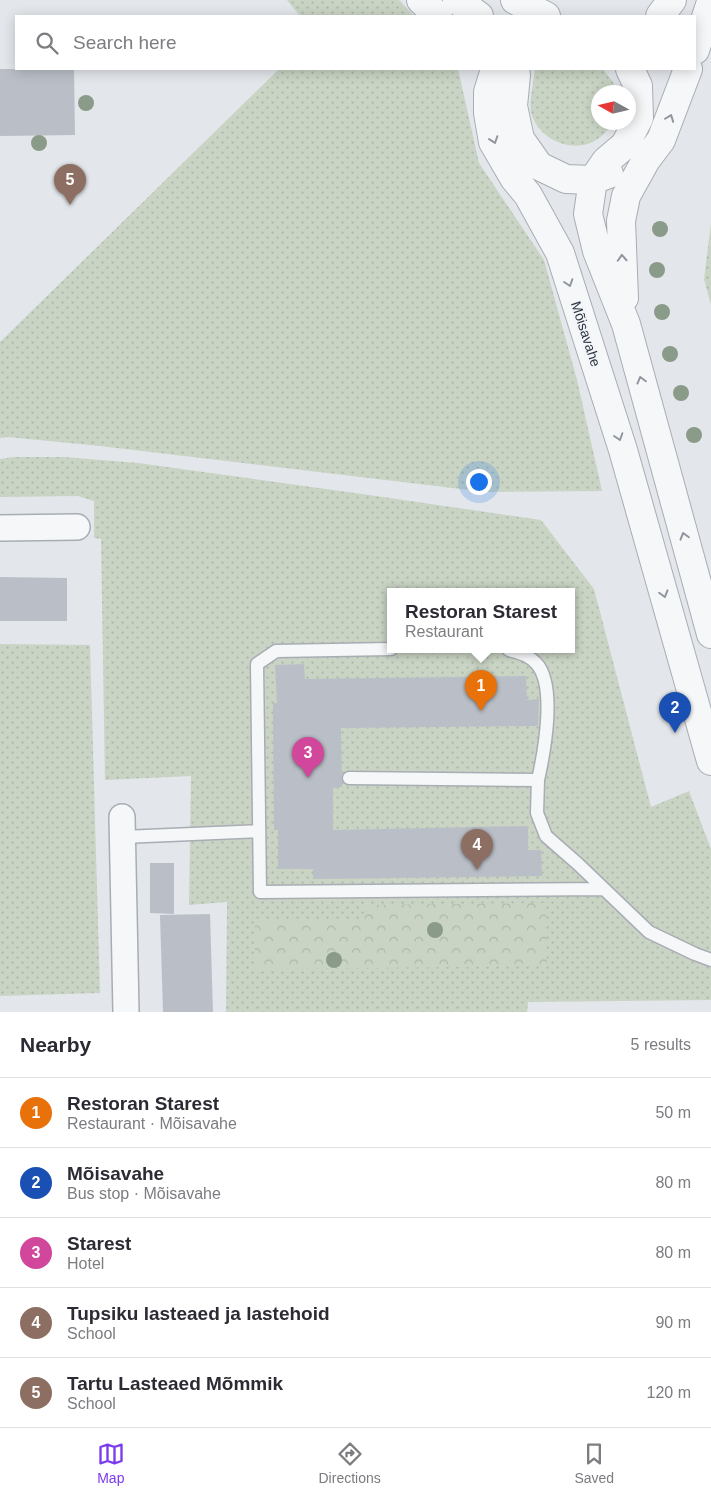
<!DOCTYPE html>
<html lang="en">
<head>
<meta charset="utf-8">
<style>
	:root { --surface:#fff; --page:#f7f7f7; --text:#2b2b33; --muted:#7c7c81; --line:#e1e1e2; --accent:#7c3aed }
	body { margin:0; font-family:Helvetica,sans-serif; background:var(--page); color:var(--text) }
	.compass { position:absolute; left:591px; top:85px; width:45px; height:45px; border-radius:50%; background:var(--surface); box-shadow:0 2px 12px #0003; rotate:278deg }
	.you { position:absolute; left:478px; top:481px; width:18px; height:18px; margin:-12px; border:4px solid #fff; border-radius:50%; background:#1a73e8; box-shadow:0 0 0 8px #1a73e833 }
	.badge { display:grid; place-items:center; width:32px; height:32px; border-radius:50%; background:var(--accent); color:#fff; font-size:16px; font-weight:700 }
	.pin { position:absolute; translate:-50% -41px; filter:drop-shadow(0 1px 2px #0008) }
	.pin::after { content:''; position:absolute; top:26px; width:18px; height:15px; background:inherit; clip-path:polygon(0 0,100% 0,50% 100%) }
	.popup { position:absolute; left:387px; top:588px; width:188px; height:65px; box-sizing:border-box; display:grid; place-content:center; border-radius:0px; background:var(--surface); filter:drop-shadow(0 1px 4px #0005); font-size:16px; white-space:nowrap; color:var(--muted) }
	.popup b { font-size:19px; color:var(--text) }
	.popup::after { content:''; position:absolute; left:50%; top:100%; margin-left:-10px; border:10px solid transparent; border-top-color:var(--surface) }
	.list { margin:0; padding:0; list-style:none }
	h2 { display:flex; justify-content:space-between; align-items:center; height:65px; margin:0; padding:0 20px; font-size:21px }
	h2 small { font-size:16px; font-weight:400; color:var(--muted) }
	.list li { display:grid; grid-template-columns:32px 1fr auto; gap:15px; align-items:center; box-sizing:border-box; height:70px; padding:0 20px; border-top:1px solid var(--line) }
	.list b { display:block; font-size:19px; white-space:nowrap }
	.list p { margin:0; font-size:16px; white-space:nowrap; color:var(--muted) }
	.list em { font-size:16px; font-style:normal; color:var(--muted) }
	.icon { flex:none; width:28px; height:28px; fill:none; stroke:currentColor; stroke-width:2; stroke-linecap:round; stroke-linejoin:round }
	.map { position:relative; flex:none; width:711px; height:1012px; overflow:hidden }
	.search { position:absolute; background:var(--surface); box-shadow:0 2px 12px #0003; left:15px; right:15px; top:15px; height:55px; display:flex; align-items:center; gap:12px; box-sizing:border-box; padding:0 18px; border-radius:0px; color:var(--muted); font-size:19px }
	.sheet { height:415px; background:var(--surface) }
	nav { display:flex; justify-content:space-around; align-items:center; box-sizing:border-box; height:70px; border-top:1px solid var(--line); background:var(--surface); font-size:14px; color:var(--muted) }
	nav a { display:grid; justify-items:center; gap:2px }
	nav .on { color:var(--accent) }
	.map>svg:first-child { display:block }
	.grass { fill:url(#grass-dots); fill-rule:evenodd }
	.forest { fill:url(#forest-crowns) }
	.building { fill:#babfc7 }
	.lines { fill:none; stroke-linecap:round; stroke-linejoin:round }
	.service-casing { stroke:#a8adb4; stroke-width:15 }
	.minor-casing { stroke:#a8adb4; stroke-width:28 }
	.tertiary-casing { stroke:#a8adb4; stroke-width:30 }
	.service { stroke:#f6f7f9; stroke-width:12 }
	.minor { stroke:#f6f7f9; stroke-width:25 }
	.tertiary { stroke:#f6f7f9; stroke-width:28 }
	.tree { fill:#8a9b89 }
	.oneway { stroke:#90969e }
	.labels { text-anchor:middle; stroke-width:5; stroke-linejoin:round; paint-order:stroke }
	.street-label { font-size:14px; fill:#2b3442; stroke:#f3f5f8 }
</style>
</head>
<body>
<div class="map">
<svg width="711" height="1012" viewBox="0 0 711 1012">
	<defs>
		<pattern id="grass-dots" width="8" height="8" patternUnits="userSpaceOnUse" patternTransform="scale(1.25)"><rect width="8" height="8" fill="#c9d4c4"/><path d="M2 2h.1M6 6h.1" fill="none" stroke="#adb7aa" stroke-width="1.8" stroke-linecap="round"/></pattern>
		<pattern id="forest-crowns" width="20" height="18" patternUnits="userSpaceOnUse" patternTransform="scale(1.25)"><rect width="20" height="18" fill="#c9d4c4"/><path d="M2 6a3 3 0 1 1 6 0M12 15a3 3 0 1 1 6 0" fill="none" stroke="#adb7aa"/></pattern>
	</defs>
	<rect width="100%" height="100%" fill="#e3e6ea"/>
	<!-- grass -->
	<path class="grass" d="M287 0H399L414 16H300Z
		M279 69H458L479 163 544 260 577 380 602 491 486 492 100 446 8 437 0 438V342Z
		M535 69H603L613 82 616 92H598V122L613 123C607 131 601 139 590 143 567 152 537 137 531 112 529 101 534 81 535 69Z
		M711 223V305L704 279Z
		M14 457H64L138 463 362 494 541 520 594 589 651 807 689 791 711 849V1000L528 1002 527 1012H226L227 902 189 905 191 776 105 780 101 539 94 538V501L78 496 0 497V459ZM391 592H571V650H391Z
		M0 644 90 645 100 993 0 996Z"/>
	<!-- forest -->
	<path class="forest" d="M546 903 547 966 255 969V921L364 920 365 905Z"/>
	<!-- building -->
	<path class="building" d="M0 69H74L75 135 0 136Z
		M0 577 67 578V621H0Z
		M304 664 305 679 526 676 527 700 539 699 538 726 341 728 342 787 333 788V830L528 826V850H541L542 876 313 879V869H278V830H274L273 715V703H277L275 665Z
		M150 863H174V914L150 913Z
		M210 914 213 1012H163L160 915Z"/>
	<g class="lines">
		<defs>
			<path id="service" d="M391 649 276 651 257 664 260 892 604 889
				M509 650C518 652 530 656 536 663 557 685 544 753 538 780
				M349 778 538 780 537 813 546 836 578 864 649 932 695 954 711 960
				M123 837 259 831"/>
			<path id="minor" d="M0 528 77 527
				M122 817 126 1012"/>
			<path id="tertiary" d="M421 0 438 16
				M457 0 479 16
				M515 0 546 16
				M660 16 672 0
				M695 50 711 2
				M495 69 488 92V113L493 142 514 178 528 195 560 253 623 450 711 761
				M515 69 516 75 513 106 520 139 539 166 566 179 593 180 609 174
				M630 69 638 86 639 118 625 145 606 161 593 180 588 214 597 251 626 324 711 634
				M624 298 621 221 626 196 646 160 661 140 688 69"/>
		</defs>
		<!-- service casing -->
		<use href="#service" class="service-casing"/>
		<!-- minor casing -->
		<use href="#minor" class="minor-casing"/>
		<!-- tertiary casing -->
		<use href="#tertiary" class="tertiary-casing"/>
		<!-- service -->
		<use href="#service" class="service"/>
		<!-- minor -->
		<use href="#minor" class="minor"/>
		<!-- tertiary -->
		<use href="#tertiary" class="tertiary"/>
	</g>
	<!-- trees -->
	<g class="tree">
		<circle cx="86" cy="103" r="8"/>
		<circle cx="39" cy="143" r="8"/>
		<circle cx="660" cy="229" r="8"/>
		<circle cx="657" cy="270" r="8"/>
		<circle cx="662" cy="312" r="8"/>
		<circle cx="670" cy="354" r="8"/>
		<circle cx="681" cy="393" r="8"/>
		<circle cx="694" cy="435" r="8"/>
		<circle cx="435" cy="930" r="8"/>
		<circle cx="334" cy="960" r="8"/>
	</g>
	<!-- one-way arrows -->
	<defs><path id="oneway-chevron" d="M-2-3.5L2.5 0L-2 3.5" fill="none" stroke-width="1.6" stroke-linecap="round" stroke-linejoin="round" transform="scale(1.25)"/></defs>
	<g class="oneway">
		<use href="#oneway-chevron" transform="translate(670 118) rotate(-69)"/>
		<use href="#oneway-chevron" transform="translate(494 140) rotate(71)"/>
		<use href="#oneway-chevron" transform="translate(622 258) rotate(-93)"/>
		<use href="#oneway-chevron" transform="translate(569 283) rotate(72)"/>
		<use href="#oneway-chevron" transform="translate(641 380) rotate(-105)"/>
		<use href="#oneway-chevron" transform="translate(619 437) rotate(72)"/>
		<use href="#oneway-chevron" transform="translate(684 536) rotate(-106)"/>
		<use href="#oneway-chevron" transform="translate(664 594) rotate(74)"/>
	</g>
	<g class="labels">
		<!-- street labels -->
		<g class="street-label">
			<text transform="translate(586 334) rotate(72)" y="5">Mõisavahe</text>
		</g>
	</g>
</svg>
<svg class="compass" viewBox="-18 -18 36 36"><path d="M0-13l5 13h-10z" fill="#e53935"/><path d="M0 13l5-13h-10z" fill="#7c7c81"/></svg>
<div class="you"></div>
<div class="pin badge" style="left:481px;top:711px;background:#e8710a">1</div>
<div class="popup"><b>Restoran Starest</b>Restaurant</div>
<div class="pin badge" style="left:675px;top:733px;background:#1a4fb4">2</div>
<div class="pin badge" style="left:308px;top:778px;background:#d1479c">3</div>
<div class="pin badge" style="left:477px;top:870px;background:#8d6e63">4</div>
<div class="pin badge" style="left:70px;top:205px;background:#8d6e63">5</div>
<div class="search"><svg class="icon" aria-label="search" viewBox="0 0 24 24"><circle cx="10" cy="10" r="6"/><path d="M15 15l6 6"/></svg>Search here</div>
</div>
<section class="sheet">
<h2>Nearby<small>5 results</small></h2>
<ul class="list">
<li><span class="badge" style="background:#e8710a">1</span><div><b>Restoran Starest</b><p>Restaurant · Mõisavahe</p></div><em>50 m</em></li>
<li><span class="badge" style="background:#1a4fb4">2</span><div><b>Mõisavahe</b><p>Bus stop · Mõisavahe</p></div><em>80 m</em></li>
<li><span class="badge" style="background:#d1479c">3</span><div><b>Starest</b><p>Hotel</p></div><em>80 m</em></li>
<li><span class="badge" style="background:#8d6e63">4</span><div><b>Tupsiku lasteaed ja lastehoid</b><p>School</p></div><em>90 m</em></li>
<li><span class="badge" style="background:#8d6e63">5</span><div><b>Tartu Lasteaed Mõmmik</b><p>School</p></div><em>120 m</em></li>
</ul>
</section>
<nav>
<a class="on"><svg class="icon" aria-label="map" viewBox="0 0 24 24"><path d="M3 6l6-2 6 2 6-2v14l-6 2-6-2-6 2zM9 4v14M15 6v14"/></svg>Map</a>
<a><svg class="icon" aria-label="directions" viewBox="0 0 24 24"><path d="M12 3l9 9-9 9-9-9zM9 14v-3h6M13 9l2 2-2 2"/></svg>Directions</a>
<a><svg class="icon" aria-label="saved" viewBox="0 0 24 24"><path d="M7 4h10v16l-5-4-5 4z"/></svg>Saved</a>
</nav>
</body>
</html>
